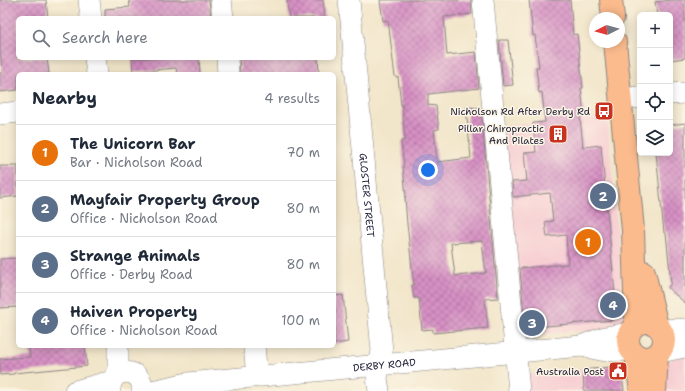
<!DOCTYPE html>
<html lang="en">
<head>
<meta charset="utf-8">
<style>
	:root { --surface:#fff; --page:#f2f2f3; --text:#1f2937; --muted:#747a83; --line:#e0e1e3; --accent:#7c3aed }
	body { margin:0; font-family:"Shantell Sans",sans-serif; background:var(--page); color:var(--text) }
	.controls { position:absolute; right:12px; top:12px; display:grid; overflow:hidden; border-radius:6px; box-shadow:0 2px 10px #0003 }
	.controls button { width:36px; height:36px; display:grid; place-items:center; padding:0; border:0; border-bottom:1px solid var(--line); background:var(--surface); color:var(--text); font:20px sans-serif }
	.compass { position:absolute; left:589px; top:12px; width:36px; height:36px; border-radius:50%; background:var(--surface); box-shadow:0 2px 10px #0003; rotate:264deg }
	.you { position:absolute; left:428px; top:170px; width:14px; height:14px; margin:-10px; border:3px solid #fff; border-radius:50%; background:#1a73e8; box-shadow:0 0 0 6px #1a73e833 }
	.badge { display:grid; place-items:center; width:26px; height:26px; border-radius:50%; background:var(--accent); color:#fff; font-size:13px; font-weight:700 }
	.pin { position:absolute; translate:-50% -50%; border:2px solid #fff; box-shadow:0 1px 4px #0006 }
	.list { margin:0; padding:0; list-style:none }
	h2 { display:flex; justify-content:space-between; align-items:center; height:52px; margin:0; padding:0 16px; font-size:17px }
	h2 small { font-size:13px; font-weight:400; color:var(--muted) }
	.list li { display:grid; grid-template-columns:26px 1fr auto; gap:12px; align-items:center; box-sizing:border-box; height:56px; padding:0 16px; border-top:1px solid var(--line) }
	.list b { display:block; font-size:15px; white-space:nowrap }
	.list p { margin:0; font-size:13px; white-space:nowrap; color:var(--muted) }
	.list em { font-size:13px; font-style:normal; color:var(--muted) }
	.icon { flex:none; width:22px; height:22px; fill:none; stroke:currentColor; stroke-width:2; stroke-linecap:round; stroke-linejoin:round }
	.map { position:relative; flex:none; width:685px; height:391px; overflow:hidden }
	.search { position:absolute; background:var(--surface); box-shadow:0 2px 10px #0003; left:16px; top:16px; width:320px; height:44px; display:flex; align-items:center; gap:10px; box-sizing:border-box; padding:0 14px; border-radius:6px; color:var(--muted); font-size:15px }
	.panel { position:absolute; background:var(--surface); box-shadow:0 2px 10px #0003; left:16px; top:72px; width:320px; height:276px; border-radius:6px }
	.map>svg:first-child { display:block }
	.built { fill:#f7cfd3 }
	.building { fill:url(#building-cross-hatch); fill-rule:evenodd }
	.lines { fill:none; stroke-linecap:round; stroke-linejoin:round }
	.minor-casing { stroke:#8a8482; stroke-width:22 }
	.major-casing { stroke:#8a8482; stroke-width:24 }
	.minor { stroke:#fff; stroke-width:21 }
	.major { stroke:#fbbb8d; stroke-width:22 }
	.labels { text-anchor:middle; stroke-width:3; stroke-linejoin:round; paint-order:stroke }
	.poi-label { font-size:10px; fill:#22223b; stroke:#fcf5e5; text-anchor:end }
	.street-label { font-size:10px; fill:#22223b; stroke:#fcf5e5 }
</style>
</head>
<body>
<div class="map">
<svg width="685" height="391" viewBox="0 0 685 391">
	<defs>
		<pattern id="building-cross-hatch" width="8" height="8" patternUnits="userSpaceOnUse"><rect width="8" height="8" fill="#d791c4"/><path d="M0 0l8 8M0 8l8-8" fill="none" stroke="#ae76a0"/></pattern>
	</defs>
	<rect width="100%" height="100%" fill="#fcf5e5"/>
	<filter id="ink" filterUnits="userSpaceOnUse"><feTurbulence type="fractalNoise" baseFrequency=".025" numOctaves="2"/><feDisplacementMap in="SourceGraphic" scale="8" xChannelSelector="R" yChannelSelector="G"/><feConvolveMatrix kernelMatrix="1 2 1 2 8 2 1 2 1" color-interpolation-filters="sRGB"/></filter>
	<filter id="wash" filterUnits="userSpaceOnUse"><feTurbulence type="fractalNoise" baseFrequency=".012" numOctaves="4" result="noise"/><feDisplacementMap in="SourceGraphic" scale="16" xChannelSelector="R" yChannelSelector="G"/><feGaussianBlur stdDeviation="0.9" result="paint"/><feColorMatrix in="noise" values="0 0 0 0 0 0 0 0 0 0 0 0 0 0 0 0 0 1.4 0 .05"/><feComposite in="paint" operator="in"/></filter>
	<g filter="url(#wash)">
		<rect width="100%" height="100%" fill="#f2e6ca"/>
		<!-- built -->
		<path class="built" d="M607 116 622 288 627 292 626 317 621 323 613 328 589 332 573 331 517 337 498 127Z
			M685 353V391H661L665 362Z
			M617 366 622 369 624 391H528L527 374Z"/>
		<g id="blocks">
			<!-- building -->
			<path class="building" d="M0 0H46L48 18H18V58H47L49 74H18V90L0 92V73H2L0 48Z
				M129 0H209L211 18H105V9L130 7Z
				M287 0H323L325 18H289Z
				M380 0H471L472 14 444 17 447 55 476 52 479 88 428 94V105L436 106 439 129 434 130 437 162 471 158 466 107 481 108 498 298 485 299 488 328 433 333V329L422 330 419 298H414L412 285H414L407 224 405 197H406L403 166 404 165 401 141 405 140 402 105H401L398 77H395L388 20 383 21ZM482 241 486 273 455 276 451 243Z
				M529 0H570L573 35 577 34 583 88H581L584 116 580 117 583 147 601 145 617 315 613 320 525 328 520 268 568 264 566 235 547 237 545 222 553 221 550 193 513 197 512 182 527 181 524 153 536 152 533 123 545 122 542 92 539 93 536 67H539L535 35 533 36Z
				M671 0H685V58L670 60V15H657L655 2Z
				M499 40H508L513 85 503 86Z
				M132 58H199L200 74H177L176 68 133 72Z
				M239 58H318L319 74H240Z
				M685 123V303L668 288 671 283 666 233H664L656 153H670V125Z
				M0 166H18V196L0 198Z
				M18 258V307L0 308V259Z
				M343 295 348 342 334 344V296Z
				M29 346H85L87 366 14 373V374L0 375V359L30 357Z
				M618 366 621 369 624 391H584L583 370Z"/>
		</g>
	</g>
	<g filter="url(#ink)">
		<use href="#blocks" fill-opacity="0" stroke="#8a8482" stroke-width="1"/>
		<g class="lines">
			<defs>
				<g id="minor">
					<path d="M89 0 91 18"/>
					<path d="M221 0 223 18"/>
					<path id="s1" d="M349 0 382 351 377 378 379 391"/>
					<path d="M483 0 519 391"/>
					<path d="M95 58 97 74"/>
					<path d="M227 58 228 74"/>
					<path d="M670 94 685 93"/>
					<path d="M621 99 640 97"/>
					<path d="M0 114 18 112"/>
					<path d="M660 330 685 329"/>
					<path d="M254 346 257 376"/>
					<path d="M581 346 605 337 629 333"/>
					<path d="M660 352 685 347"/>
					<path d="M118 374V346"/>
					<path d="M75 391 104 383H111"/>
					<path d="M110 391C109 365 145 367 142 391"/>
					<path id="s2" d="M152 391 188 383 581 346 606 351 630 350"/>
				</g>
				<path id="major" d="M611 0 613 18
					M615 42 633 230 636 325
					M644 272 657 326
					M628 340a18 18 0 1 1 36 0a18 18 0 1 1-36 0Z
					M636 356 641 391
					M655 391 657 355"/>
			</defs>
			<!-- minor casing -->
			<use href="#minor" class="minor-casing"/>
			<!-- major casing -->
			<use href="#major" class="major-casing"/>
			<!-- minor -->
			<use href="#minor" class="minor"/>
			<!-- major -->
			<use href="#major" class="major"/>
		</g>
	</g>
	<!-- icons -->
	<defs>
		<symbol id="bus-square" viewBox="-11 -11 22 22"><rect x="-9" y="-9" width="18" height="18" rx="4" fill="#c8321e" stroke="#fcf5e5"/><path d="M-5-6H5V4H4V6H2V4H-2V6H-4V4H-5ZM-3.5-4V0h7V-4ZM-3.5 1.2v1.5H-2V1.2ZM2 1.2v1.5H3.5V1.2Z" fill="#fff"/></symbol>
		<symbol id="building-square" viewBox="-11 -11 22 22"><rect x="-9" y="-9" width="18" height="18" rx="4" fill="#c8321e" stroke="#fcf5e5"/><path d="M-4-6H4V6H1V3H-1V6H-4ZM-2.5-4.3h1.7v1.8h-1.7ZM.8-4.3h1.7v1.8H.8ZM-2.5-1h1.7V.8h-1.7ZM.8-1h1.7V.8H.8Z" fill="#fff"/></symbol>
		<symbol id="civic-square" viewBox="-11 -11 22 22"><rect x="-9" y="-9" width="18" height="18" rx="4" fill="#c8321e" stroke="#fcf5e5"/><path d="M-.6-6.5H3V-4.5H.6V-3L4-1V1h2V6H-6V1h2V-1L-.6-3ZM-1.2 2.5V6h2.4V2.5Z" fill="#fff"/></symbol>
	</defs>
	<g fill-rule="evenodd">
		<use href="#bus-square" x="593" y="100" width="22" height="22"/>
		<use href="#building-square" x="547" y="123" width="22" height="22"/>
		<use href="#civic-square" x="607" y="360" width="22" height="22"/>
	</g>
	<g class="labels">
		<!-- poi labels -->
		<g class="poi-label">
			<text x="590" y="115">Nicholson Rd After Derby Rd</text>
			<text x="544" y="132">Pillar Chiropractic<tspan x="544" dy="12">And Pilates</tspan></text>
			<text x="604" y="375">Australia Post</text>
		</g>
		<!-- street labels -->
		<g class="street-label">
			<text dy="4" stroke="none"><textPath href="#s1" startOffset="196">GLOSTER STREET</textPath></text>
			<text dy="4" stroke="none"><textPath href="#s2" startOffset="234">DERBY ROAD</textPath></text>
		</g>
	</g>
</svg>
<div class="controls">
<button>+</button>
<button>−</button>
<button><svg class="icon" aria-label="locate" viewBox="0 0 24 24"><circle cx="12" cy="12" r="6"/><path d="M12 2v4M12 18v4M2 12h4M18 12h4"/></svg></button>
<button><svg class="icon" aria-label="layers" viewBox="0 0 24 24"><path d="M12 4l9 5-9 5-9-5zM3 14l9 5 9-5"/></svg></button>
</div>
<svg class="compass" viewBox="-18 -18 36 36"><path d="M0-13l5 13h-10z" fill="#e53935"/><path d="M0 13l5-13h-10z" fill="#747a83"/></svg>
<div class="you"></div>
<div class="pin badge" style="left:588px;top:242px;background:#e8710a">1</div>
<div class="pin badge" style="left:603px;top:196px;background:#5c6f8a">2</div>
<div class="pin badge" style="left:532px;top:323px;background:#5c6f8a">3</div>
<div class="pin badge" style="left:613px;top:305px;background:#5c6f8a">4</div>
<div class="search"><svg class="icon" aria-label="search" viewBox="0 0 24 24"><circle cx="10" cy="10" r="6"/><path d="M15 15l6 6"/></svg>Search here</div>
<section class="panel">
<h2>Nearby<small>4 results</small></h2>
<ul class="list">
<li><span class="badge" style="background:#e8710a">1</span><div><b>The Unicorn Bar</b><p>Bar · Nicholson Road</p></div><em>70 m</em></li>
<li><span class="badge" style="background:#5c6f8a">2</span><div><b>Mayfair Property Group</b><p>Office · Nicholson Road</p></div><em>80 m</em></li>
<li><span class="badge" style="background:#5c6f8a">3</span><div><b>Strange Animals</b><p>Office · Derby Road</p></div><em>80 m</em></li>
<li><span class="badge" style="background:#5c6f8a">4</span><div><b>Haiven Property</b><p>Office · Nicholson Road</p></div><em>100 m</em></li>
</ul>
</section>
</div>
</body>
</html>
